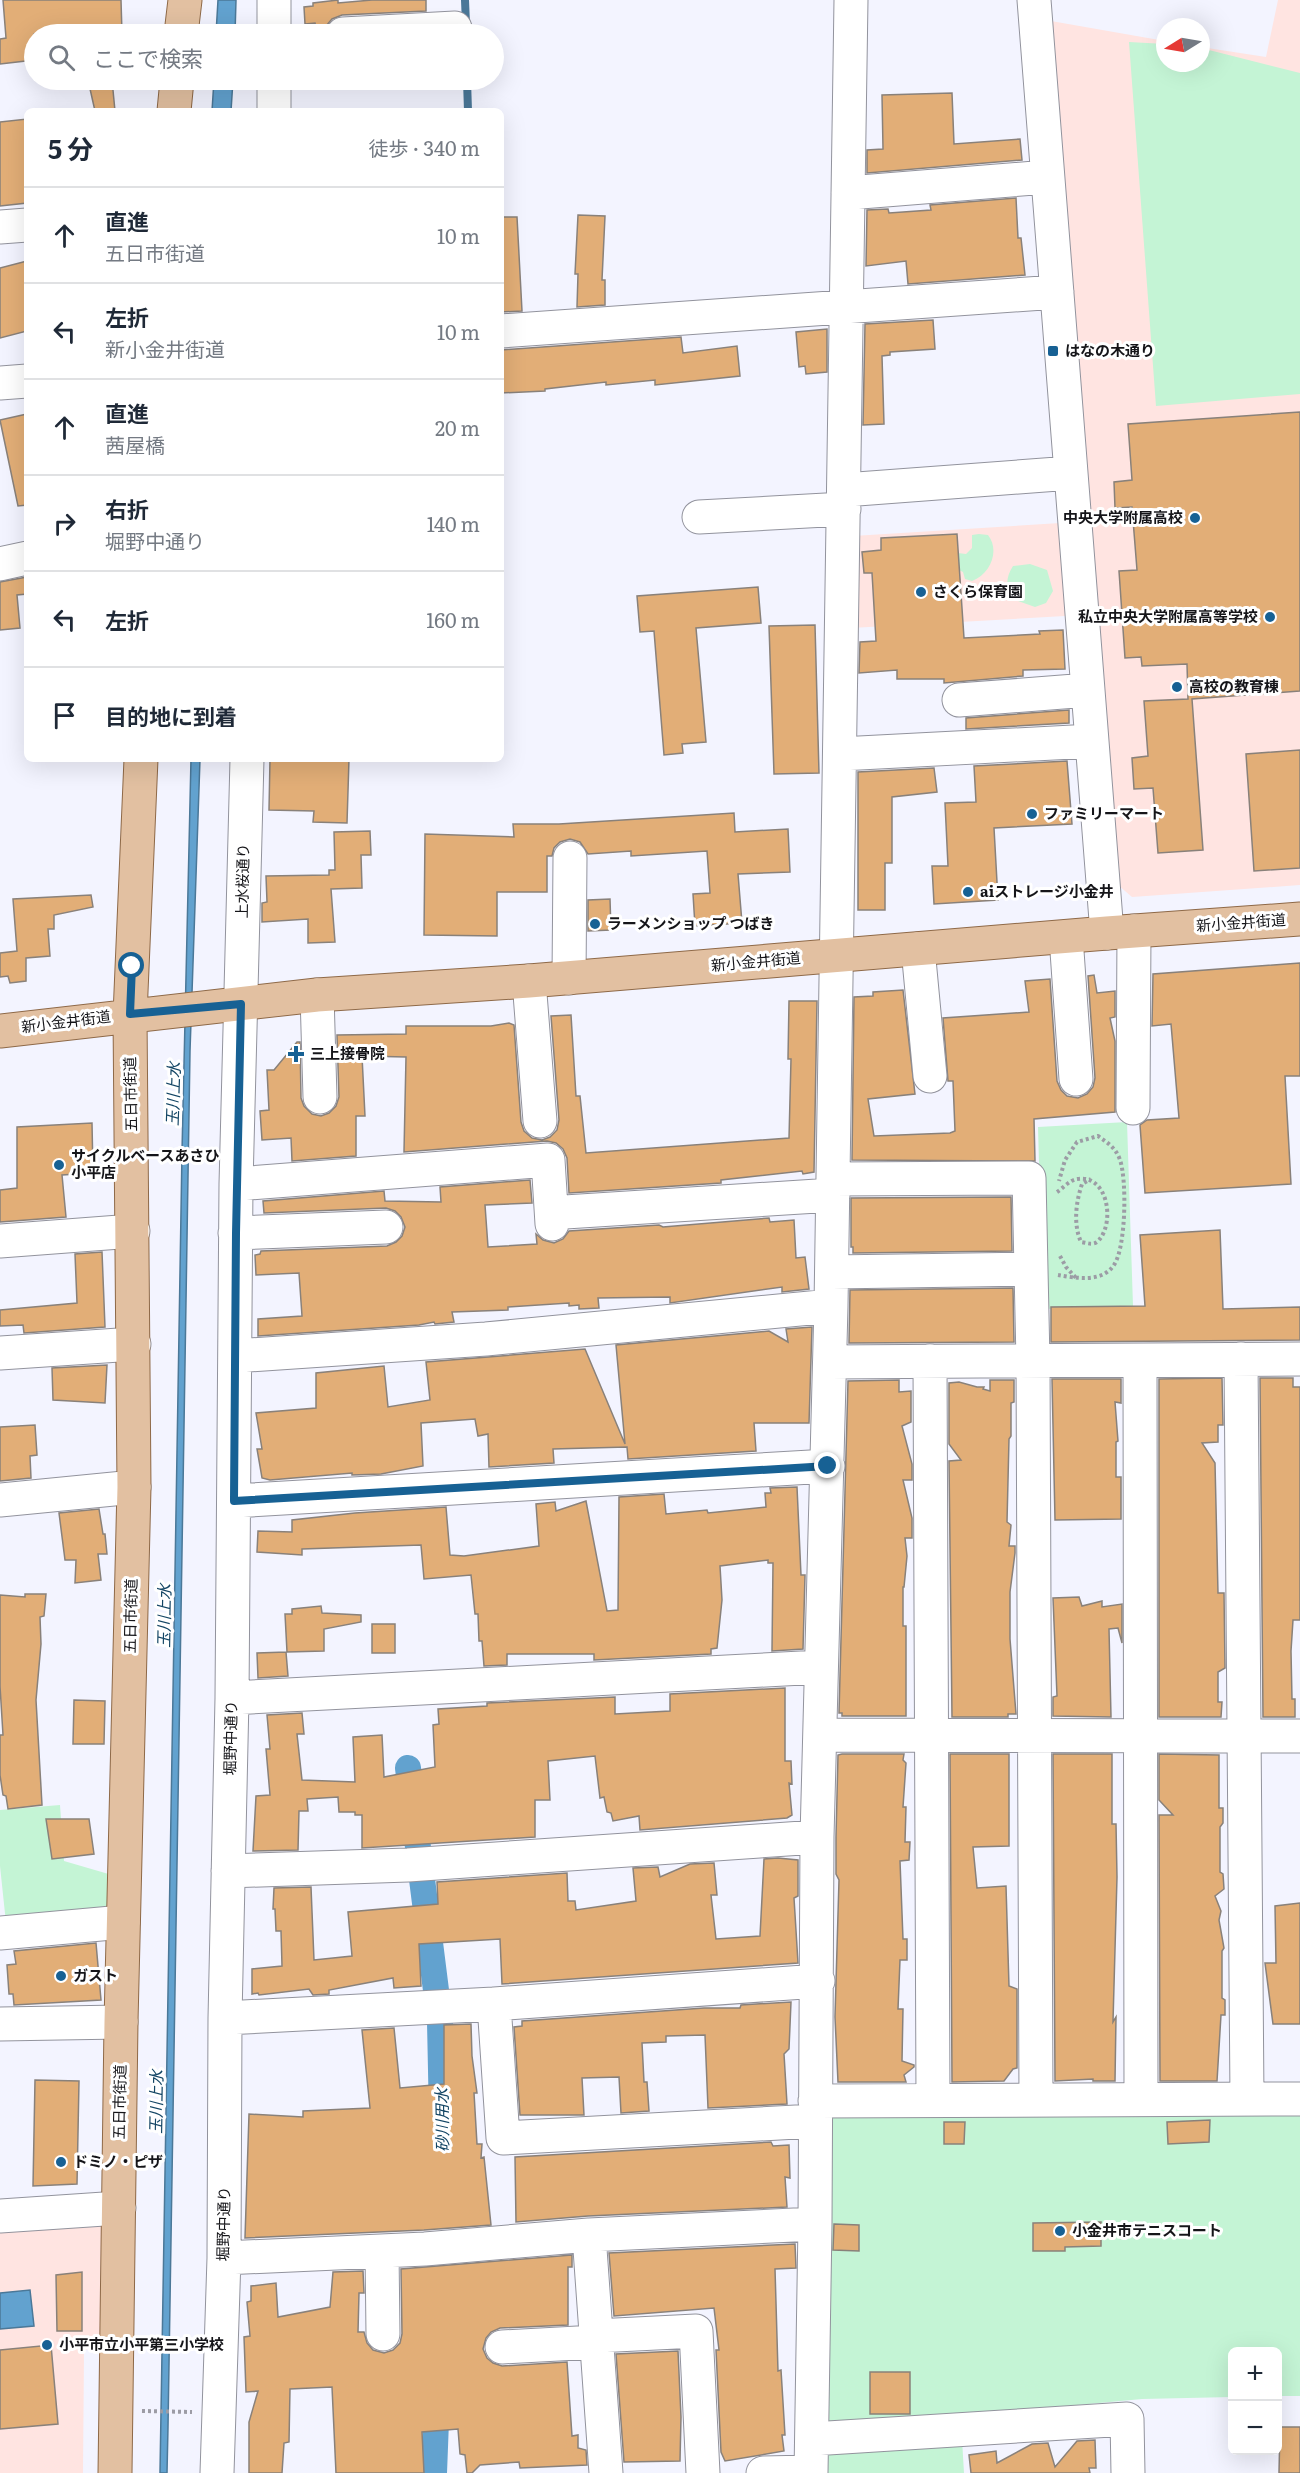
<!DOCTYPE html>
<html lang="ja">
<head>
<meta charset="utf-8">
<style>
	:root { --surface:#fff; --page:#f6f6f7; --text:#1f2937; --muted:#747a83; --line:#e0e1e3 }
	body { margin:0; font-family:Literata,"Noto Sans JP",serif; background:var(--page); color:var(--text) }
	.controls { position:absolute; right:18px; bottom:18px; display:grid; overflow:hidden; border-radius:9px; box-shadow:0 6px 24px #0002 }
	.controls button { width:54px; height:54px; display:grid; place-items:center; padding:0; border:0; border-bottom:2px solid var(--line); background:var(--surface); color:var(--text); font:30px sans-serif }
	.compass { position:absolute; left:1156px; top:18px; width:54px; height:54px; border-radius:50%; background:var(--surface); box-shadow:0 6px 24px #0002; rotate:259deg }
	.stop { position:absolute; width:18px; height:18px; margin:-14px; border:4px solid #176194; border-radius:50%; background:#fff }
	.stop.end { background:#176194; border-color:#fff; box-shadow:0 2px 6px #0008 }
	.list { margin:0; padding:0; list-style:none }
	h2 { display:flex; justify-content:space-between; align-items:center; height:78px; margin:0; padding:0 24px; font-size:26px }
	h2 small { font-size:20px; font-weight:400; color:var(--muted) }
	.list li { display:grid; grid-template-columns:39px 1fr auto; gap:18px; align-items:center; box-sizing:border-box; height:96px; padding:0 24px; border-top:2px solid var(--line) }
	.list b { display:block; font-size:22px; white-space:nowrap }
	.list p { margin:0; font-size:20px; white-space:nowrap; color:var(--muted) }
	.list em { font-size:20px; font-style:normal; color:var(--muted) }
	.icon { flex:none; width:33px; height:33px; fill:none; stroke:currentColor; stroke-width:2; stroke-linecap:round; stroke-linejoin:round }
	.map { position:relative; flex:none; width:1300px; height:2473px; overflow:hidden }
	.search { position:absolute; background:var(--surface); box-shadow:0 6px 24px #0002; left:24px; top:24px; width:480px; height:66px; display:flex; align-items:center; gap:15px; box-sizing:border-box; padding:0 21px; border-radius:33px; color:var(--muted); font-size:22px }
	.panel { position:absolute; background:var(--surface); box-shadow:0 6px 24px #0002; left:24px; top:108px; width:480px; height:654px; border-radius:9px }
	.map>svg:first-child { display:block }
	.education { fill:#ffe4e1 }
	.green { fill:#c4f4d5 }
	.water { fill:#62a2cf; stroke:#4b7898; stroke-width:1.5 }
	.lines { fill:none; stroke-linecap:round; stroke-linejoin:round }
	.stream { stroke:#4b7898; stroke-width:8 }
	.canal { stroke:#62a2cf; stroke-width:26 }
	.building { fill:#e2ae77; stroke:#89817a; stroke-width:1.5 }
	.minor-casing { stroke:#92939d; stroke-width:35 }
	.major-casing { stroke:#8e6948; stroke-width:35 }
	.path { stroke:#9c9ca5; stroke-width:4; stroke-dasharray:3 3; stroke-linecap:butt }
	.minor { stroke:#fff; stroke-width:33 }
	.major { stroke:#e2c0a1; stroke-width:33 }
	.route { stroke:#176194; stroke-width:8 }
	.poi-dot { fill:#176194; stroke:#fff; stroke-width:2 }
	.labels { text-anchor:middle; stroke-width:6; stroke-linejoin:round; paint-order:stroke }
	.poi-label { font-size:15px; font-weight:bold; fill:#151519; stroke:#fff; text-anchor:start }
	.street-label { font-size:15px; fill:#151519; stroke:#fff }
	.water-label { font-size:16px; font-style:italic; fill:#134564; stroke:#fff }
</style>
</head>
<body>
<div class="map">
<svg width="1300" height="2473" viewBox="0 0 1300 2473">
	<rect width="100%" height="100%" fill="#f3f4ff"/>
	<!-- education -->
	<path class="education" d="M1278 0H1300V885L1132 897 1118 885 1051 21 1165 41V63H1201V47L1266 57Z
		M1060 523 1065 616 851 628 853 536Z
		M101 2221 104 2340 84 2351 83 2473H0V2231Z"/>
	<!-- green -->
	<path class="green" d="M1129 42 1165 44V63H1201V48L1300 73V394L1156 406Z
		M979 534 988 535C1000 550 991 574 972 581L965 579 963 572 955 568 958 553 966 554 972 548V535Z
		M1030 564 1047 570 1053 591 1046 603 1035 607 1010 598C1006 585 1006 577 1013 566Z
		M1127 1122 1133 1306 1043 1309 1038 1127Z
		M60 1805 64 1861 112 1875 109 1906 97 1916 6 1923 0 1866V1810Z
		M1300 2109V2396H1278V2352H1232V2397L1142 2399 818 2429 822 2111Z
		M962 2439 964 2473H820V2461L833 2449Z"/>
	<!-- water -->
	<path class="water" d="M218 0H236L235 34H216Z
		M214 80H233L231 111H212Z
		M191 759H200L190 1051 168 2427 167 2473H160L182 1152Z
		M30 2290 34 2326 0 2329V2293Z"/>
	<g class="lines">
		<!-- stream -->
		<path class="stream" d="M465 0 466 24
			M467 80 468 111"/>
		<!-- canal -->
		<path class="canal" d="M408 1768 440 2022 442 2119
			M434 2473 437 2395"/>
	</g>
	<!-- building -->
	<path class="building" d="M3 0H121L122 34H34V60L0 64V39L6 38Z
		M338 0V3L372 0H426V11L342 15 332 19 326 26 316 27 315 23 305 24 304 7 313 6V3Z
		M88 80H112L115 111H95Z
		M952 93 954 144 1020 139 1022 160 867 173V150L883 149 882 95Z
		M27 119V203L0 206V122Z
		M1016 198 1018 238H1021L1025 275 908 284 906 261 866 266 867 210 888 209 889 213 931 210 930 205Z
		M578 215 605 216 602 280H605V305L577 307 578 274H575Z
		M501 217H517L522 311 501 312Z
		M27 261V331L0 338V268Z
		M933 320 935 349 890 352V355L882 356 884 424 863 425 865 324Z
		M827 329V372L806 374 805 366 799 367 796 332Z
		M681 337 683 353 737 346 740 376 655 385V380L606 385V382L545 389V391L501 393V350Z
		M1300 412V691L1192 699 1203 850 1158 853 1153 788 1134 789 1132 758 1148 756 1144 701 1188 699 1187 664 1142 666 1141 657 1125 658 1119 571 1137 570 1132 507 1115 508 1114 482 1132 480 1128 424Z
		M27 414V505L18 506 0 420Z
		M957 534 964 638 1040 634 1039 631 1063 630 1065 669 1023 670V676L944 683V679H897V670L859 673 860 642 876 641 872 573H864L862 552 881 550V538Z
		M27 577V594L17 595 20 628 0 630V582Z
		M758 587 761 623 696 628 706 742 682 744 683 753 664 755 654 631 640 632 637 596Z
		M815 625 819 773 774 774 769 626Z
		M1069 710V723L966 729V718Z
		M1300 750V868L1254 871 1246 754Z
		M270 759H349L347 823 313 822 314 811 269 810Z
		M1067 761 1072 824 994 828 998 900 934 904 932 866H948L945 803 976 802 974 766Z
		M934 768 937 792 892 797V863H885V910H858V772Z
		M734 813 735 832 788 829 790 872 738 874 742 923 695 926 693 894 710 893 707 851 631 856V851L588 854 580 842 570 839 560 842 554 848 552 856H547V892H497V936L424 935 425 834 514 837 513 824H559Z
		M370 831 371 855H361L362 888 331 889 335 942 308 943V919L262 922V903L267 902 266 876 329 875V870H335L334 832Z
		M91 895 93 907 54 915V929H48L50 956 26 958V981L10 983 8 976 0 977V953L17 951 13 899Z
		M610 899 611 930 588 931V900Z
		M1300 963V1076H1285L1291 1184 1145 1193 1140 1125 1147 1120 1179 1118 1171 1024 1152 1026 1153 974Z
		M1094 975 1097 993 1115 991V1017L1110 1018 1115 1041V1112L1034 1119 1035 1161 852 1160 854 997 873 996V992L903 990 915 1094 868 1099 874 1136 950 1133 955 1131 953 1081H948L943 1018 1029 1012 1025 981 1050 979 1057 1081 1061 1090 1067 1096 1078 1098 1087 1094 1093 1087 1095 1078 1088 976Z
		M789 1001H817L814 1172 803 1174 802 1171 721 1180V1183L569 1193 567 1158 563 1149 556 1143 547 1141 404 1152 406 1057 362 1056 365 1116H356V1156L292 1161 291 1138 262 1140 260 1111 269 1110 267 1070H274L297 1042H300L301 1098 304 1106 312 1114 321 1116 329 1113 336 1106 339 1097 337 1035 406 1034V1026H491L509 1023 514 1025 521 1122 524 1131 532 1138 542 1140 550 1137 557 1130 559 1120 551 1016 571 1015 576 1096H580L586 1153 789 1138 791 1059H788Z
		M92 1123 93 1173 62 1175 66 1217 0 1222V1190L17 1188V1127Z
		M530 1180 532 1203 485 1205 488 1247 537 1244 536 1234 543 1240 554 1243 563 1239 569 1231 659 1225 663 1227 769 1218 770 1222 794 1220 796 1258 805 1257 809 1289 782 1292V1287L670 1303V1297L598 1298 599 1308 579 1309V1305L569 1306V1303L508 1307V1310L452 1312 454 1322 435 1324 434 1322 419 1325 258 1336V1319L302 1316 299 1273 256 1275 255 1255 260 1254 261 1251 387 1246 396 1242 402 1236 405 1227 401 1217 395 1211 386 1208 264 1213 263 1201 384 1191 385 1201 441 1202 440 1187Z
		M1011 1197 1012 1251 853 1253V1247H851V1198Z
		M1220 1230 1223 1309 1300 1307V1340L1051 1342V1307L1145 1306 1140 1235Z
		M102 1252 105 1327 24 1333 23 1325 0 1326V1310L77 1303 75 1254Z
		M1013 1288 1014 1342 849 1343 850 1290Z
		M812 1327 809 1423H754L756 1451 628 1459 627 1447 553 1449 554 1463 489 1467 488 1434 478 1436 475 1419 421 1423 423 1466 381 1474 352 1475V1473L270 1480 262 1478 257 1449H262L256 1413 316 1408V1373L384 1366 388 1407 430 1400 426 1362 585 1349 625 1444 616 1345 769 1331 788 1342 786 1329Z
		M107 1365 105 1403 53 1400 52 1368Z
		M1222 1378 1223 1425H1218V1442L1202 1443 1215 1463 1218 1593H1224L1225 1668 1218 1672V1702H1222L1221 1717H1159V1379Z
		M1260 1378H1293V1387H1300V1620H1293L1291 1651 1292 1699H1295V1717H1263Z
		M1052 1379H1121V1403L1115 1402 1118 1441 1116 1442V1477H1121V1519L1055 1520Z
		M899 1380V1392L911 1391V1422L902 1426 912 1464V1480H903L912 1518V1538H905L907 1556 904 1587H903V1626H906V1716H842V1713H839L848 1381Z
		M990 1380H1014V1402L1011 1403V1436L1009 1439 1007 1522 1011 1525 1009 1546H1015V1553L1010 1592V1639L1016 1714H1008V1717H952L949 1461 961 1460 949 1444V1383L959 1382 977 1387H984L983 1389 990 1391Z
		M35 1425 37 1455 30 1456 31 1478 0 1481V1427Z
		M797 1487 801 1575H805L803 1649 772 1651 773 1563H768V1560L720 1566 722 1600 717 1648 711 1649V1654L594 1660V1654H507V1665L484 1666 482 1641H479L478 1614H475L471 1575 424 1579 421 1545 302 1549V1555L257 1552 258 1531 292 1532V1520L355 1513 446 1507 450 1555 464 1556 539 1546 536 1504 555 1502 556 1511 586 1501 607 1611 618 1610 619 1497 664 1494 666 1514 707 1510 708 1513 766 1507 765 1493H771L770 1488Z
		M99 1509 103 1534H105L107 1554H98L101 1580 75 1583 76 1560H65L59 1513Z
		M25 1594H46L44 1616 40 1617 41 1644 36 1700 42 1805 8 1809 6 1796 3 1795 0 1775V1735H3L0 1686V1595L25 1597Z
		M1079 1597 1082 1606 1102 1601V1607L1122 1604V1643L1118 1628 1109 1629 1111 1717 1053 1716V1697L1057 1696 1053 1598Z
		M321 1606 322 1613 361 1615V1622L324 1629V1651L287 1652 285 1614H292V1609Z
		M372 1624H395V1653H372Z
		M286 1652 288 1676 258 1678 257 1653Z
		M785 1688V1761H791L792 1784 789 1783 792 1815 787 1818 640 1830 639 1816 613 1821 611 1813 607 1812 604 1797 600 1798 595 1756 548 1761 550 1800H535V1837L362 1848V1815H355V1812H339L338 1797 307 1799 308 1811H299L298 1850 253 1851 256 1796 270 1795 266 1749H270L267 1715 302 1713 304 1734H297L302 1780 355 1782 353 1737 382 1735 384 1777 435 1767 433 1725 439 1724 438 1709 487 1706V1703L615 1697V1714L670 1711V1694Z
		M74 1700 105 1701 104 1744H73Z
		M842 1754H904L903 1760 906 1763 903 1807H906L905 1842H910L909 1860 900 1861 903 1939H907V1960H900L898 2009H903L902 2061 914 2065V2067L904 2075 906 2082H838L835 2017 839 1880 836 1874V1837L838 1755Z
		M950 1754H1009V1846L973 1847 977 1888 1006 1886 1009 1986 1017 1989V2068L1013 2069 1004 2081 952 2082Z
		M1053 1754H1112V1824H1116L1117 1877 1113 2022 1116 2017 1115 2081H1093V2079L1055 2081Z
		M1159 1754 1219 1755V1808H1223V1823L1220 1827V1872L1223 1874 1224 1889 1215 1896 1221 1911 1219 1920 1224 1948 1222 1951V1998L1225 2000V2015H1221L1217 2081H1160L1159 1815H1173L1159 1800Z
		M46 1819H89L94 1854 52 1859Z
		M778 1858 798 1860V1896L794 1898 798 1963 502 1984 500 1939 419 1944 421 1986 394 1988 393 1978 329 1990V1994L313 1995 309 1989 259 1995 258 1993 252 1994V1969L282 1966 281 1931H276L275 1909H273L274 1888 311 1887 314 1960 352 1956 348 1912 438 1904 437 1882 567 1873 568 1901H575L576 1910 636 1901 633 1868 658 1867 660 1877 690 1864 714 1863 717 1895H711L716 1939 760 1936 764 1859Z
		M1300 1903V2024H1273L1265 1963H1276L1275 1906Z
		M96 1943 101 2000 14 2005 13 1994H9L7 1965 16 1964 14 1951Z
		M791 2002 789 2049 784 2054 787 2104 708 2108 705 2035 666 2036V2042L642 2043 644 2082H647L649 2111 621 2113 619 2077 582 2078 584 2115H520L514 2027 522 2026V2021L704 2008H740L741 2005Z
		M471 2024 472 2056 477 2093H474L477 2144H482L481 2158 484 2157 491 2225 424 2230 245 2238 249 2114 303 2117V2111L370 2108 362 2030 394 2028 400 2088 444 2084V2025Z
		M35 2080 79 2081 77 2184 33 2186Z
		M1210 2120 1209 2142 1168 2144 1167 2122Z
		M944 2122H965L964 2144H944Z
		M771 2142 773 2146 789 2145 790 2178 785 2177 787 2207 588 2216 516 2222 515 2157Z
		M1101 2222V2246L1065 2247V2251H1033V2223Z
		M834 2224 859 2225V2251L833 2250Z
		M795 2244 796 2268 775 2269 778 2371 781 2370 785 2435H782L784 2451 725 2461 721 2452 716 2350H719L714 2308 614 2316 609 2253Z
		M572 2255V2267H568V2325L500 2328 491 2332 486 2338 483 2349 487 2358 493 2363 502 2366 567 2362 572 2436 578 2435V2448L586 2450 587 2465 520 2468 519 2462 480 2465 472 2473H467L465 2455 460 2454 458 2429 422 2432 424 2473H336L332 2387 290 2389 289 2442 284 2443 282 2473H249V2422L258 2391 246 2392 244 2337 250 2336 247 2302 251 2301V2286L276 2283 278 2317 330 2307 333 2272 363 2271 364 2293H359L358 2332H364L367 2343 373 2350 384 2353 393 2350 400 2343 402 2334 401 2269Z
		M82 2272V2331H57L56 2275Z
		M51 2345 58 2424 0 2429V2350Z
		M678 2351 681 2417 680 2461 624 2462 616 2354Z
		M870 2372H910V2414H870Z
		M1280 2427H1300V2473H1279Z
		M1095 2440 1096 2468H1089L1090 2473H971L969 2455 996 2451 997 2463 1032 2444 1048 2443 1055 2467 1077 2441Z"/>
	<g class="lines">
		<defs>
			<path id="minor" d="M274 0V34
				M1034 0 1107 933
				M343 34 455 28
				M274 111V80
				M848 193 1047 177
				M0 227 27 225
				M501 331 1057 292
				M0 383 27 381
				M844 490 1071 473
				M699 517 844 509
				M0 564 27 558
				M959 700 1088 690
				M840 754 1092 741
				M1066 937 1076 1079
				M918 949 930 1076
				M569 978 570 858
				M529 981 540 1121
				M317 995 320 1097
				M1133 1108 1134 931
				M833 1179 1029 1178 1033 1361 1036 2100
				M236 1184 548 1160 552 1224
				M565 1212 833 1195
				M235 1233 386 1227
				M0 1241 133 1231
				M832 1272 1031 1269
				M0 1353 134 1344
				M235 1356 486 1339 831 1306
				M1241 1359 1247 2099
				M930 1361 933 2100
				M1140 1361 1141 2099
				M830 1362 1300 1359
				M0 1500 134 1487
				M234 1501 828 1466
				M232 1698 821 1667
				M820 1735 1300 1736
				M228 1871 408 1865 817 1837
				M0 1933 123 1922
				M494 2004 503 2138 815 2121
				M225 2018 494 2004 818 1981
				M0 2024 121 2022
				M815 2101 1300 2099
				M0 2216 119 2208
				M589 2235 606 2473
				M382 2251 383 2334
				M224 2258 425 2249 589 2235 815 2224
				M596 2336 696 2331 703 2473
				M502 2347 596 2342
				M812 2439 1127 2419 1128 2473
				M217 2473 224 2258 225 2018 232 1698 236 1184 247 759
				M763 2473 811 2472
				M811 2473 815 2224 817 1837 831 1306 851 0"/>
			<path id="major" d="M181 34 185 0
				M174 111 177 80
				M0 1031 317 995 529 981 1107 933 1300 919
				M115 2473 121 2022 134 1487 130 1015 141 759"/>
		</defs>
		<!-- minor casing -->
		<use href="#minor" class="minor-casing"/>
		<!-- major casing -->
		<use href="#major" class="major-casing"/>
		<!-- path -->
		<path class="path" d="M1057 1192C1063 1188 1070 1180 1077 1179 1108 1174 1115 1222 1099 1240 1094 1246 1088 1243 1081 1242 1073 1224 1076 1202 1082 1184L1091 1179
			M1060 1256 1066 1267 1077 1279
			M1058 1275C1076 1278 1102 1283 1114 1265 1126 1247 1127 1180 1120 1160 1116 1148 1108 1143 1098 1136L1077 1142 1065 1160 1059 1181
			M142 2411 192 2412"/>
		<!-- minor -->
		<use href="#minor" class="minor"/>
		<!-- major -->
		<use href="#major" class="major"/>
	</g>
	<g class="lines">
		<!-- route -->
		<path class="route" d="M132 966 130 1014 241 1004 236 1233 234 1501 828 1466"/>
	</g>
	<!-- markers -->
	<g class="poi-dot">
		<rect x="1047" y="345" width="12" height="12" rx="3"/>
		<circle cx="1195" cy="518" r="6"/>
		<circle cx="921" cy="592" r="6"/>
		<circle cx="1270" cy="617" r="6"/>
		<circle cx="1177" cy="687" r="6"/>
		<circle cx="1032" cy="814" r="6"/>
		<circle cx="968" cy="892" r="6"/>
		<circle cx="595" cy="924" r="6"/>
		<path d="M293 1045h6v6h6v6h-6v6h-6v-6h-6v-6h6z"/>
		<circle cx="59" cy="1165" r="6"/>
		<circle cx="61" cy="1976" r="6"/>
		<circle cx="61" cy="2162" r="6"/>
		<circle cx="1060" cy="2231" r="6"/>
		<circle cx="47" cy="2345" r="6"/>
	</g>
	<g class="labels">
		<!-- poi labels -->
		<g class="poi-label">
			<text x="1065" y="356">はなの木通り</text>
			<text x="1183" y="523" text-anchor="end">中央大学附属高校</text>
			<text x="933" y="597">さくら保育園</text>
			<text x="1258" y="622" text-anchor="end">私立中央大学附属高等学校</text>
			<text x="1189" y="692">高校の教育棟</text>
			<text x="1044" y="819">ファミリーマート</text>
			<text x="980" y="897">aiストレージ小金井</text>
			<text x="607" y="929">ラーメンショップ つばき</text>
			<text x="310" y="1059">三上接骨院</text>
			<text x="71" y="1161">サイクルベースあさひ<tspan x="71" dy="17">小平店</tspan></text>
			<text x="73" y="1981">ガスト</text>
			<text x="73" y="2167">ドミノ・ピザ</text>
			<text x="1072" y="2236">小金井市テニスコート</text>
			<text x="59" y="2350">小平市立小平第三小学校</text>
		</g>
		<!-- street labels -->
		<g class="street-label">
			<text transform="translate(243 881) rotate(-89)" y="5">上水桜通り</text>
			<text transform="translate(1241 923) rotate(-4)" y="5">新小金井街道</text>
			<text transform="translate(756 962) rotate(-5)" y="5">新小金井街道</text>
			<text transform="translate(66 1022) rotate(-7)" y="5">新小金井街道</text>
			<text transform="translate(131 1094) rotate(-91)" y="5">五日市街道</text>
			<text transform="translate(131 1616) rotate(-89)" y="5">五日市街道</text>
			<text transform="translate(231 1738) rotate(-89)" y="5">堀野中通り</text>
			<text transform="translate(120 2102) rotate(-89)" y="5">五日市街道</text>
			<text transform="translate(224 2224) rotate(-89)" y="5">堀野中通り</text>
		</g>
		<!-- water labels -->
		<g class="water-label">
			<text transform="translate(173 1094) rotate(-88)" y="6">玉川上水</text>
			<text transform="translate(164 1616) rotate(-89)" y="6">玉川上水</text>
			<text transform="translate(156 2102) rotate(-89)" y="6">玉川上水</text>
			<text transform="translate(442 2120) rotate(-91)" y="6">砂川用水</text>
		</g>
	</g>
</svg>
<div class="controls">
<button>+</button>
<button>−</button>
</div>
<svg class="compass" viewBox="-18 -18 36 36"><path d="M0-13l5 13h-10z" fill="#e53935"/><path d="M0 13l5-13h-10z" fill="#747a83"/></svg>
<div class="stop" style="left:132px;top:966px"></div>
<div class="stop end" style="left:828px;top:1466px"></div>
<div class="search"><svg class="icon" aria-label="search" viewBox="0 0 24 24"><circle cx="10" cy="10" r="6"/><path d="M15 15l6 6"/></svg>ここで検索</div>
<section class="panel">
<h2>5 分<small>徒歩 · 340 m</small></h2>
<ul class="list">
<li><svg class="icon" aria-label="ahead" viewBox="0 0 24 24"><path d="M12 20V5M6 11l6-6 6 6"/></svg><div><b>直進</b><p>五日市街道</p></div><em>10 m</em></li>
<li><svg class="icon" aria-label="left" viewBox="0 0 24 24"><path d="M17 20v-9H6M10 6l-5 5 5 5"/></svg><div><b>左折</b><p>新小金井街道</p></div><em>10 m</em></li>
<li><svg class="icon" aria-label="ahead" viewBox="0 0 24 24"><path d="M12 20V5M6 11l6-6 6 6"/></svg><div><b>直進</b><p>茜屋橋</p></div><em>20 m</em></li>
<li><svg class="icon" aria-label="right" viewBox="0 0 24 24"><path d="M7 20v-9h11M14 6l5 5-5 5"/></svg><div><b>右折</b><p>堀野中通り</p></div><em>140 m</em></li>
<li><svg class="icon" aria-label="left" viewBox="0 0 24 24"><path d="M17 20v-9H6M10 6l-5 5 5 5"/></svg><div><b>左折</b></div><em>160 m</em></li>
<li><svg class="icon" aria-label="arrive" viewBox="0 0 24 24"><path d="M6 21V4h12l-3 4 3 4H6"/></svg><div><b>目的地に到着</b></div></li>
</ul>
</section>
</div>
</body>
</html>
